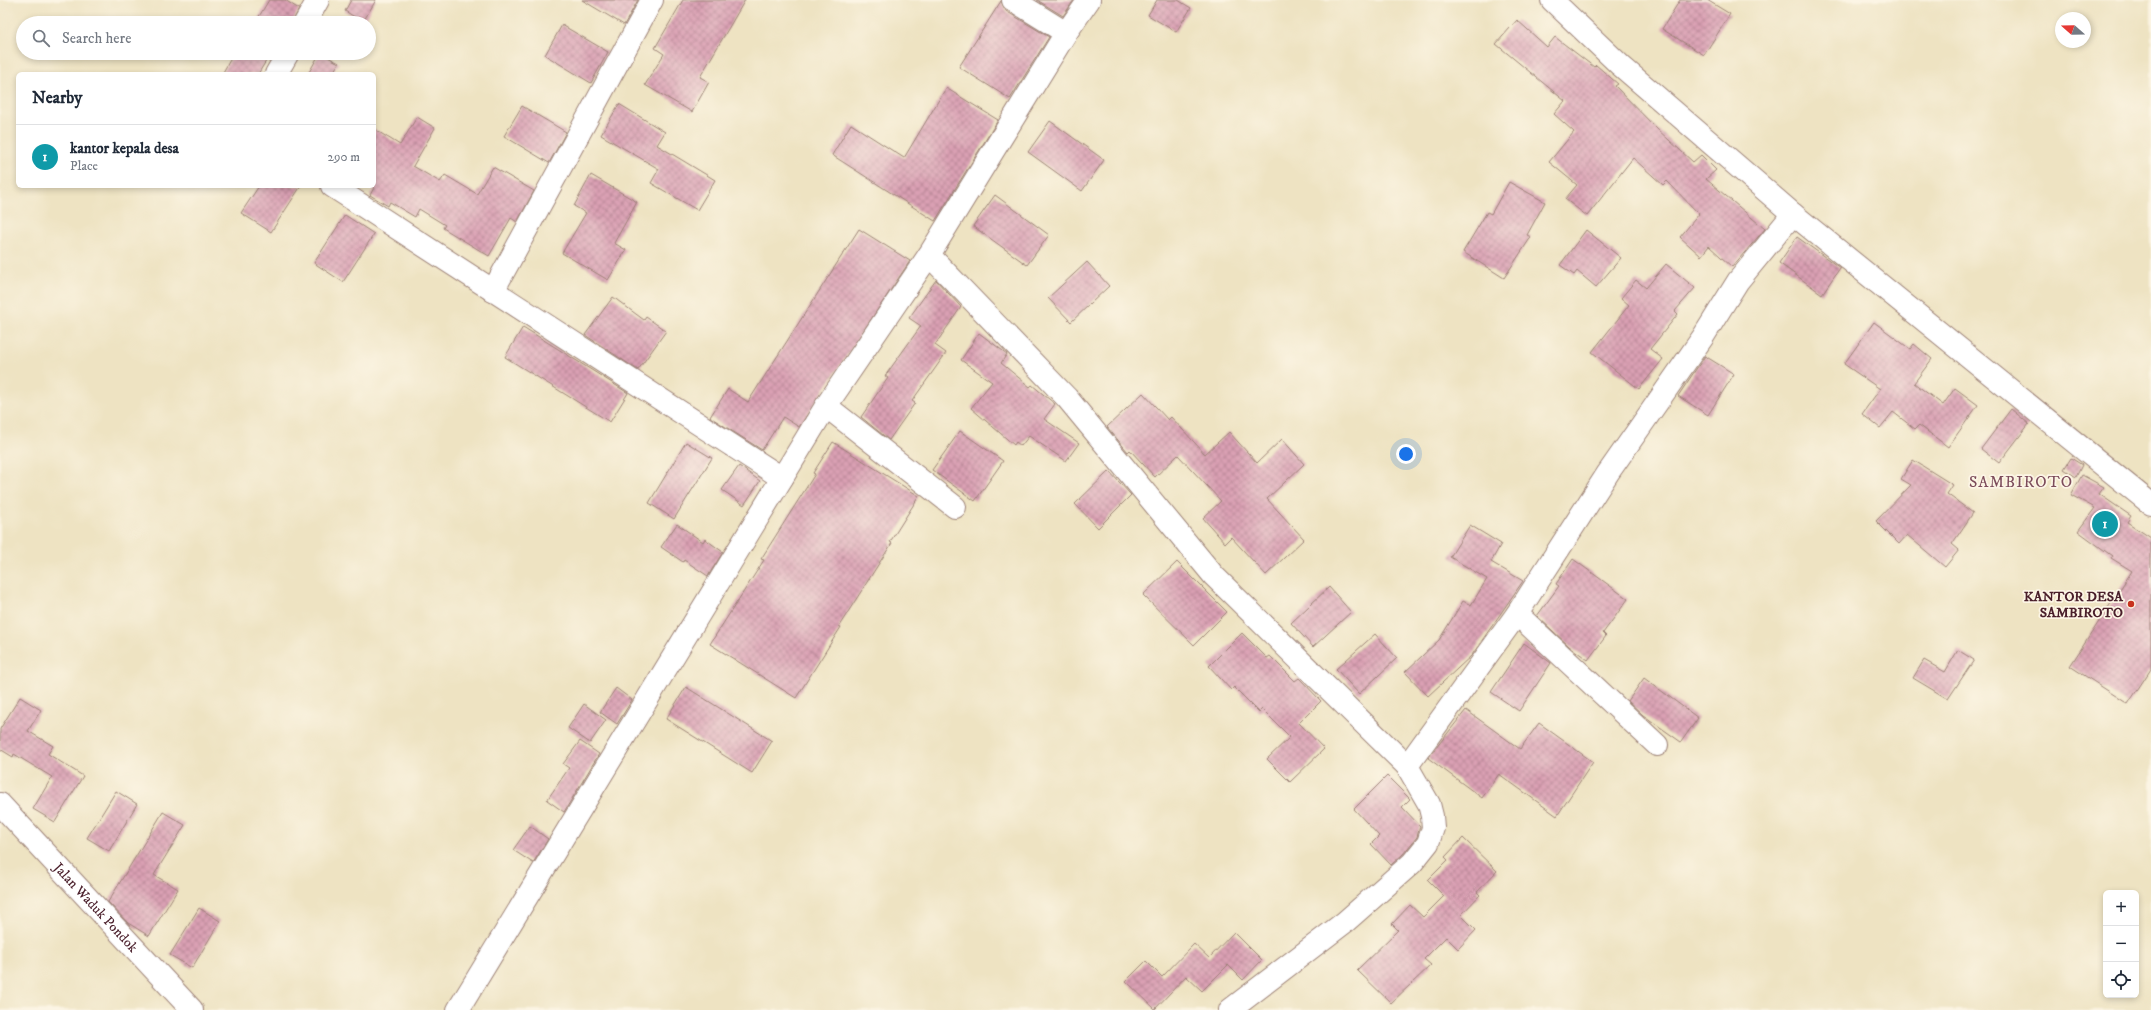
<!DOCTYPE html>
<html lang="en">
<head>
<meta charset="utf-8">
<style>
	:root { --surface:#fff; --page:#f2f2f3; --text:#1f2937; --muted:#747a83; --line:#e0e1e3; --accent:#c8321e }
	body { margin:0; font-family:"IM FELL DW Pica",serif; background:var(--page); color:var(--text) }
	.controls { position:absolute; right:12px; bottom:12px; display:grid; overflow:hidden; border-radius:6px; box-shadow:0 2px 6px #0003 }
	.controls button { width:36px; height:36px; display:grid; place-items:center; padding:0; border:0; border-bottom:1px solid var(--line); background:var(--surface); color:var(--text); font:20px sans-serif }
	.compass { position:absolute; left:2055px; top:12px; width:36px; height:36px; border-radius:50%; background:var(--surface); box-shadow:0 2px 6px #0003; rotate:290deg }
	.you { position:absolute; left:1406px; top:454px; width:14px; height:14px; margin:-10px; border:3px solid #fff; border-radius:50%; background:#1a73e8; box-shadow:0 0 0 6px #1a73e833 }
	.badge { display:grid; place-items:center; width:26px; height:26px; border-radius:50%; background:var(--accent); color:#fff; font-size:13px; font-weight:700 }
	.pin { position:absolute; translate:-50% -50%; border:2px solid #fff; box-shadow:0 1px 4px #0006 }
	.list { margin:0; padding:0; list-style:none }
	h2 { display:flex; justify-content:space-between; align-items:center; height:52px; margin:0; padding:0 16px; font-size:17px }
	h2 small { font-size:13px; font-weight:400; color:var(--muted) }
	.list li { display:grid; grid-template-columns:26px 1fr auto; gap:12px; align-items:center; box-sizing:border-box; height:64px; padding:0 16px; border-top:1px solid var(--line) }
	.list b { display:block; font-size:15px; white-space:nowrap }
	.list p { margin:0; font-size:13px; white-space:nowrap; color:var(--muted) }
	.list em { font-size:13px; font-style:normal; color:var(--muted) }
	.icon { flex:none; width:22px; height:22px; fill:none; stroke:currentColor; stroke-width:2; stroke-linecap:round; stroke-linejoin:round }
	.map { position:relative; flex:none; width:2151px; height:1010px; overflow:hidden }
	.search { position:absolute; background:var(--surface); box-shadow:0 2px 6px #0003; left:16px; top:16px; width:360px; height:44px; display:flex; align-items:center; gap:10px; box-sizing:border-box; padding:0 14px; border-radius:22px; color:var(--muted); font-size:15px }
	.panel { position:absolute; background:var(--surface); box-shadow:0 2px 6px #0003; left:16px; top:72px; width:360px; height:116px; border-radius:6px }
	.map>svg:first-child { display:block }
	.building { fill:url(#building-cross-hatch) }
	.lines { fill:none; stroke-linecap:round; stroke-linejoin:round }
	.minor-casing { stroke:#9c8176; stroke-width:24 }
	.minor { stroke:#fff; stroke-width:22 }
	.poi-dot { fill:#c8321e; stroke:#fcf5e5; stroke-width:1.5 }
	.labels { text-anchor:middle; stroke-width:3.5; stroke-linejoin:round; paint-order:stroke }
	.poi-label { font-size:14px; font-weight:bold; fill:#4a1f2b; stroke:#fcf5e5; text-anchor:end }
	.street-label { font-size:14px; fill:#4a1f2b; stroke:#fcf5e5 }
	.quarter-label { font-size:16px; letter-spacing:1px; fill:#7c4c5b; stroke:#fcf5e5 }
</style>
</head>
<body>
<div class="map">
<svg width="2151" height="1010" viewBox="0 0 2151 1010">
	<defs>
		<pattern id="building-cross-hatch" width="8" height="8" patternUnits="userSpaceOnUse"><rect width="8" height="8" fill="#daa0b4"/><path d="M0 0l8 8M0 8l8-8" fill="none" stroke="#b38293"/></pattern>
	</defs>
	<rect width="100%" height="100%" fill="#fcf5e5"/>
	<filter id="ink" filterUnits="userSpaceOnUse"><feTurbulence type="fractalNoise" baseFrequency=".025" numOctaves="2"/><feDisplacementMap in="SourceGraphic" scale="8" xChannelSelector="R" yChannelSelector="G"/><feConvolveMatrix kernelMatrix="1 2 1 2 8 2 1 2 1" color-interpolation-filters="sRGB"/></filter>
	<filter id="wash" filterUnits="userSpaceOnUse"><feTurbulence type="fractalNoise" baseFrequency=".012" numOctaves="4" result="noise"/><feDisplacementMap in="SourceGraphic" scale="16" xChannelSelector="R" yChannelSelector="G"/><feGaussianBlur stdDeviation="0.9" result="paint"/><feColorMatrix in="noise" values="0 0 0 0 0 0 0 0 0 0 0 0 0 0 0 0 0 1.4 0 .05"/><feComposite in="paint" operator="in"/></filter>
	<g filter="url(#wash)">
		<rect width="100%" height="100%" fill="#eee3c2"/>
		<g id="blocks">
			<!-- building -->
			<path class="building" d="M269 0H285L299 9 292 23H255Z
				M351 0H376L363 22 345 11Z
				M582 0H638L624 25Z
				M683 0H745L700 77 709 82 692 112 645 85 664 54 655 48Z
				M1037 0H1074L1063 16Z
				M1157 0H1178L1191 8 1176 32 1148 15Z
				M1680 0H1707L1730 14 1704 55 1662 29Z
				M1001 1 1006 11 1049 37 1010 99 959 67Z
				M1517 20 1547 47 1555 37 1594 67 1596 65 1618 84 1615 86 1657 129 1693 162 1701 155 1716 170 1706 179 1765 229 1732 267 1709 246 1701 256 1680 237 1699 214 1667 181 1663 185 1633 158 1587 216 1565 199 1577 185 1549 162 1574 132 1554 114 1565 101 1496 44Z
				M562 25 608 52 591 83 545 55Z
				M234 53H271L258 74H222Z
				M320 53 339 63 332 74H308Z
				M946 88 998 120 935 221 832 155 851 124 904 158Z
				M619 104 665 132 657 145 715 180 697 210 651 183 659 169 601 135Z
				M522 106 566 132 549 163 504 136Z
				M417 117 435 128 413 166 440 182 445 175 477 194 493 167 534 191 517 222 511 218 489 256 443 228 445 225 419 209 415 217 390 202 388 206 370 195 374 188V129L400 145Z
				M1050 121 1104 160 1082 191 1028 152Z
				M591 175 637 202 614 243 626 250 608 280 562 253 586 213 574 206Z
				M1509 182 1545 202 1527 235 1531 237 1504 278 1463 252 1487 212 1491 214Z
				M259 186H301L271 232 241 213Z
				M995 195 1049 235 1027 265 973 226Z
				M345 215 374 234 343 282 314 263Z
				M859 229 910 261 799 427 783 417 762 450 710 417 728 389 748 402Z
				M1586 230 1621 258 1596 287 1577 271 1574 275 1560 265Z
				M1797 237 1840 268 1822 294 1779 263Z
				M1087 262 1109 286 1071 322 1048 298Z
				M1666 264 1695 288 1675 311 1678 314 1650 349 1663 359 1639 389 1592 352 1629 305 1621 298 1636 280 1646 288Z
				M936 280 961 307 935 345 946 353 912 401 915 403 889 440 861 417 888 378 885 376 921 326 909 318Z
				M613 297 644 320 646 317 666 331 638 370 585 335Z
				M1874 322 1910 349 1914 344 1932 359 1914 383 1943 405 1955 388 1978 405 1948 447 1919 425 1915 429 1893 412 1880 428 1862 414 1880 389 1844 364Z
				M523 327 628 393 610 422 505 357Z
				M979 333 1007 354 1001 363 1030 387 1032 385 1055 404 1044 419 1079 443 1066 461 1029 436 1021 446 1016 442 1014 445 971 408 992 382 961 360Z
				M1705 356 1734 374 1708 415 1678 396Z
				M1143 393 1168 420 1171 417 1205 454 1229 432 1257 463 1282 439 1304 464 1267 499 1304 539 1266 575 1231 537 1225 543 1203 518 1221 501 1178 455 1155 477 1130 450 1128 452 1107 427Z
				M2011 409 2029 424 1999 463 1981 449Z
				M960 431 1003 461 975 501 932 470Z
				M686 442 712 458 674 519 649 503Z
				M833 442 919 496 890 542 892 543 839 626 841 627 796 698 710 644 764 560 761 559 815 474 813 473Z
				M2071 458 2082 465 2076 477 2064 469Z
				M1913 460 1953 485 1947 494 1973 513 1952 544 1959 550 1945 567 1907 535 1899 544 1876 521 1911 485 1901 479Z
				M739 466 760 481 744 505 722 490Z
				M1109 471 1131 495 1098 528 1075 504Z
				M2082 475 2104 487 2099 494 2131 516 2127 522 2151 538V669L2128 704 2070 666 2132 571 2111 558 2112 556 2078 531 2095 508 2071 495Z
				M677 524 703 542 705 539 723 552 708 576 684 560 683 562 661 547Z
				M1470 525 1501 544 1491 562 1523 581 1472 655 1428 696 1405 672 1439 640 1463 601 1471 605 1487 579 1450 557Z
				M1573 559 1628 599 1603 633 1606 636 1588 660 1569 646 1537 616 1559 586 1556 584Z
				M1177 562 1227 612 1194 645 1143 595Z
				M1329 587 1351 612 1313 647 1291 623Z
				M1242 633 1267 658 1270 656 1295 681 1299 678 1321 701 1299 723 1324 749 1290 782 1267 759 1290 737 1262 709 1259 712 1234 687 1231 690 1209 666Z
				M1375 634 1397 658 1359 694 1336 669Z
				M1524 643 1551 663 1519 711 1491 692Z
				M1958 650 1974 660 1948 699 1913 678 1924 660 1945 672Z
				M1644 678 1698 718 1681 742 1643 715 1628 701Z
				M686 687 772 741 752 773 666 719Z
				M616 688 632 700 617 724 600 712Z
				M20 697 41 710 28 731 53 746 48 754 83 776 55 822 33 809 52 777 14 754 13 757 0 749V729Z
				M584 704 606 720 590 743 568 728Z
				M1466 710 1520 749 1539 723 1593 762 1557 816 1499 774 1482 798 1428 758Z
				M580 741 599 754 564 812 547 800 569 768 563 764Z
				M1387 776 1410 799 1402 807 1420 826 1417 837 1403 854 1391 865 1371 844 1379 836 1354 809Z
				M116 791 137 804 109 851 87 838Z
				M163 812 185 825 154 875 178 889 149 936 128 923 108 902Z
				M530 826 548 839 533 863 513 850Z
				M1463 838 1497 871 1477 892 1480 895 1461 915 1476 930 1458 949 1446 937 1424 959 1431 965 1391 1003 1357 970 1398 930 1392 924 1410 905 1423 917 1444 896 1428 880 1448 860 1445 857Z
				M199 908 220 921 192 968 170 955Z
				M1234 932 1262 960 1243 980 1228 965 1202 991 1186 976 1155 1009 1126 981 1146 961 1162 977 1194 944 1209 958Z"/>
		</g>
	</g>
	<g filter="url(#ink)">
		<use href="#blocks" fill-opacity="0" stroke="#9c8176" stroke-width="1"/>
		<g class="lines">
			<defs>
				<g id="minor">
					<path d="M1013 0 1066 33"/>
					<path d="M1552 0 1620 65 1793 214 2151 504"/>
					<path d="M305 23 318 0"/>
					<path d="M276 74 288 53"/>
					<path d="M332 186 782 478"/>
					<path d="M929 255 1066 33 1089 0"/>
					<path d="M493 291 652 0"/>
					<path d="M826 406 955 507"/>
					<path d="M1517 614 1657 745"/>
					<path d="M1407 766 1517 614 1608 473 1703 337 1738 281 1793 214"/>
					<path id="s1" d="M0 804 192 1010"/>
					<path d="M458 1010 826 406 929 255 1067 398 1214 576 1407 766 1429 804 1432 816 1433 828 1428 843 1412 863 1345 922 1230 1010"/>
				</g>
			</defs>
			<!-- minor casing -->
			<use href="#minor" class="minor-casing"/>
			<!-- minor -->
			<use href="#minor" class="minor"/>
		</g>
	</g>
	<!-- markers -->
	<circle class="poi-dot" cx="2131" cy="604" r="4"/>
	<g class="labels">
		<!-- poi labels -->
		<g class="poi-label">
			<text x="2123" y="601">KANTOR DESA<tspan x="2123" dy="16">SAMBIROTO</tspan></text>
		</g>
		<!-- street labels -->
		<g class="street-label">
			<text dy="5" stroke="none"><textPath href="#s1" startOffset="141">Jalan Waduk Pondok</textPath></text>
		</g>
		<!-- quarter labels -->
		<g class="quarter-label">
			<text x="2021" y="487">SAMBIROTO</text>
		</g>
	</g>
</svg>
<div class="controls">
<button>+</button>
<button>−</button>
<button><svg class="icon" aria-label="locate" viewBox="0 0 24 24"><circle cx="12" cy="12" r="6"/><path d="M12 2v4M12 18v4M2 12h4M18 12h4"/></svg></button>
</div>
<svg class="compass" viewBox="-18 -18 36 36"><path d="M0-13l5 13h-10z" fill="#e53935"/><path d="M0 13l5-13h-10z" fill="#747a83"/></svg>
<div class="you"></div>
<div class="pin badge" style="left:2105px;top:524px;background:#0f9aa8">1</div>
<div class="search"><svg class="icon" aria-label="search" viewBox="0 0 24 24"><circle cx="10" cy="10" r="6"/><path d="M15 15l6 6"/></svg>Search here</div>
<section class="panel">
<h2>Nearby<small></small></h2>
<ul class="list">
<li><span class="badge" style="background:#0f9aa8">1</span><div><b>kantor kepala desa</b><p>Place</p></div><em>290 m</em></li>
</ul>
</section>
</div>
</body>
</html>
